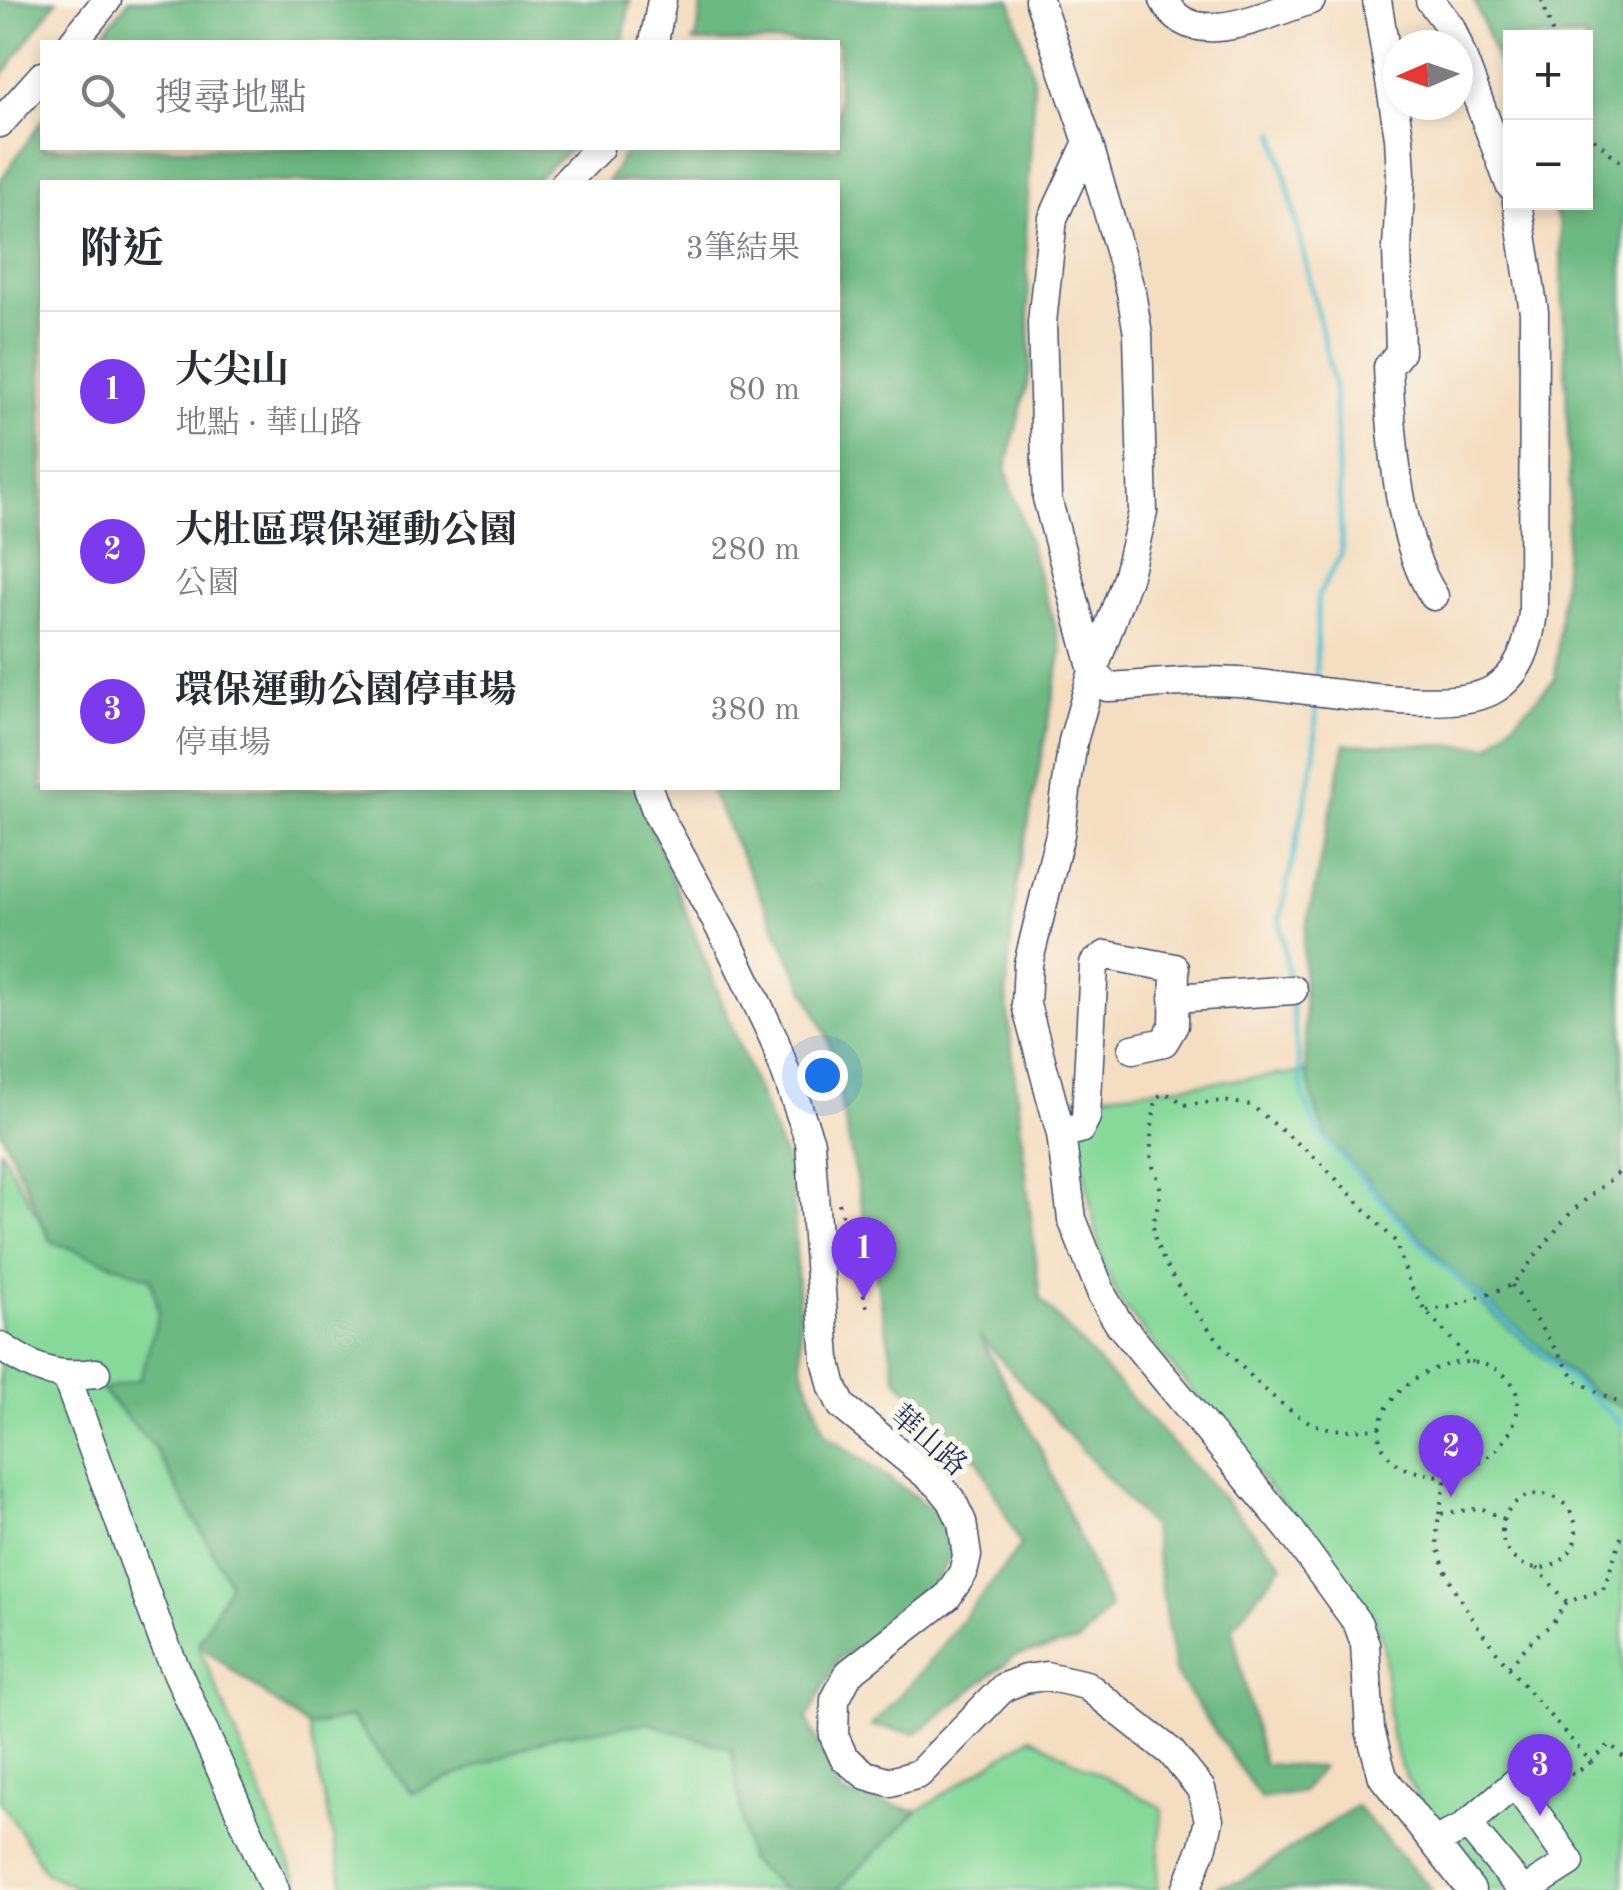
<!DOCTYPE html>
<html lang="zh-TW">
<head>
<meta charset="utf-8">
<style>
	:root { --surface:#fff; --page:#f2f2f3; --text:#2b2b33; --muted:#7c7c81; --line:#e1e1e2; --accent:#7c3aed }
	body { margin:0; font-family:"Old Standard TT","Noto Serif TC",serif; background:var(--page); color:var(--text) }
	.controls { position:absolute; right:30px; top:30px; display:grid; overflow:hidden; border-radius:0px; box-shadow:0 5px 15px #0003 }
	.controls button { width:90px; height:90px; display:grid; place-items:center; padding:0; border:0; border-bottom:2px solid var(--line); background:var(--surface); color:var(--text); font:50px sans-serif }
	.compass { position:absolute; left:1383px; top:30px; width:90px; height:90px; border-radius:50%; background:var(--surface); box-shadow:0 5px 15px #0003; rotate:268deg }
	.you { position:absolute; left:822px; top:1075px; width:35px; height:35px; margin:-25px; border:8px solid #fff; border-radius:50%; background:#1a73e8; box-shadow:0 0 0 15px #1a73e833 }
	.badge { display:grid; place-items:center; width:65px; height:65px; border-radius:50%; background:var(--accent); color:#fff; font-size:32px; font-weight:700 }
	.pin { position:absolute; translate:-50% -82px; filter:drop-shadow(0 2px 5px #0008) }
	.pin::after { content:''; position:absolute; top:52px; width:35px; height:30px; background:inherit; clip-path:polygon(0 0,100% 0,50% 100%) }
	.list { margin:0; padding:0; list-style:none }
	h2 { display:flex; justify-content:space-between; align-items:center; height:130px; margin:0; padding:0 40px; font-size:42px }
	h2 small { font-size:32px; font-weight:400; color:var(--muted) }
	.list li { display:grid; grid-template-columns:65px 1fr auto; gap:30px; align-items:center; box-sizing:border-box; height:160px; padding:0 40px; border-top:2px solid var(--line) }
	.list b { display:block; font-size:38px; white-space:nowrap }
	.list p { margin:0; font-size:32px; white-space:nowrap; color:var(--muted) }
	.list em { font-size:32px; font-style:normal; color:var(--muted) }
	.icon { flex:none; width:55px; height:55px; fill:none; stroke:currentColor; stroke-width:2; stroke-linecap:round; stroke-linejoin:round }
	.map { position:relative; flex:none; width:1623px; height:1890px; overflow:hidden }
	.search { position:absolute; background:var(--surface); box-shadow:0 5px 15px #0003; left:40px; top:40px; width:800px; height:110px; display:flex; align-items:center; gap:25px; box-sizing:border-box; padding:0 35px; border-radius:0px; color:var(--muted); font-size:38px }
	.panel { position:absolute; background:var(--surface); box-shadow:0 5px 15px #0003; left:40px; top:180px; width:800px; height:610px; border-radius:0px }
	.map>svg:first-child { display:block }
	.green { fill:#87d99a; stroke:#51847c; stroke-width:2.5 }
	.forest { fill:#6db982; stroke:#447470; stroke-width:2.5 }
	.lines { fill:none; stroke-linecap:round; stroke-linejoin:round }
	.stream { stroke:#55c0d1; stroke-width:5 }
	.minor-casing { stroke:#3c496d; stroke-width:31 }
	.path { stroke:#3c496d; stroke-width:4; stroke-dasharray:2.5 8; stroke-linecap:butt }
	.minor { stroke:#fff; stroke-width:28 }
	.labels { text-anchor:middle; stroke-width:10; stroke-linejoin:round; paint-order:stroke }
	.street-label { font-size:30px; fill:#1b2f5e; stroke:#fbf7ec }
</style>
</head>
<body>
<div class="map">
<svg width="1623" height="1890" viewBox="0 0 1623 1890">
	<rect width="100%" height="100%" fill="#fbf7ec"/>
	<filter id="ink" filterUnits="userSpaceOnUse"><feTurbulence type="fractalNoise" baseFrequency=".01" numOctaves="2"/><feDisplacementMap in="SourceGraphic" scale="20" xChannelSelector="R" yChannelSelector="G"/><feConvolveMatrix kernelMatrix="1 2 1 2 8 2 1 2 1" color-interpolation-filters="sRGB"/></filter>
	<filter id="wash" filterUnits="userSpaceOnUse"><feTurbulence type="fractalNoise" baseFrequency=".0048" numOctaves="4" result="noise"/><feDisplacementMap in="SourceGraphic" scale="40" xChannelSelector="R" yChannelSelector="G"/><feGaussianBlur stdDeviation="2.25" result="paint"/><feColorMatrix in="noise" values="0 0 0 0 0 0 0 0 0 0 0 0 0 0 0 0 0 1.4 0 .05"/><feComposite in="paint" operator="in"/></filter>
	<g filter="url(#wash)">
		<rect width="100%" height="100%" fill="#f4ddc0"/>
		<!-- green -->
		<path class="green" d="M1306 1072 1318 1115 1329 1140C1415 1231 1509 1354 1623 1407V1890H1484L1426 1812 1401 1767 1390 1730 1384 1648 1374 1618 1119 1300 1102 1262 1070 1098Z
			M0 1148 51 1241 151 1278 159 1313 140 1379 102 1391 155 1448 230 1583 198 1644 301 1890H81L47 1874 0 1800Z
			M351 1717 412 1793 557 1735 648 1723 732 1749 748 1860 785 1890H345L308 1727Z
			M1031 1737 1162 1808 1157 1890H837L918 1811Z"/>
		<!-- forest -->
		<path class="forest" d="M0 0H57L0 79Z
			M129 0H630L623 42H96Z
			M702 0H1011L1034 81 1026 236 1031 368 1006 469 1062 650 1016 887 1006 996 1040 1299 1283 1564 1232 1628 1263 1764 1322 1767 1302 1792 1261 1799 1175 1673 1152 1528 979 1335 1041 1450 1110 1608 1079 1642 1015 1656 917 1733 871 1726 924 1668 1021 1545 978 1460 896 1378 828 1038 709 788H838V182H607L628 148H838V42H693L697 36Z
			M1474 0H1623V1407L1593 1393 1453 1272 1329 1140 1318 1115 1306 1072 1303 942 1345 744 1490 746 1555 679 1570 494 1560 225 1551 203 1586 202V38H1510V95Z
			M42 120V148H572L532 182H42V788H636L792 1176 802 1367 826 1434 938 1513 952 1553 927 1599 839 1658 807 1719 842 1794 918 1811 837 1890H785L748 1860 732 1749 648 1723 557 1735 412 1793 351 1717 308 1727 198 1644 230 1583 155 1448 102 1390 140 1379 159 1313 151 1278 51 1241 0 1129V181Z
			M1356 1806 1432 1890H1219V1885L1240 1882Z"/>
		<g class="lines">
			<!-- stream -->
			<path class="stream" d="M1275 132 1334 384 1342 553 1318 596 1316 681
				M1289 982 1280 919 1315 754 1316 702
				M1291 998 1303 1096 1317 1130 1437 1260 1623 1425"/>
		</g>
	</g>
	<g filter="url(#ink)">
		<g class="lines">
			<defs>
				<path id="minor" d="M1039 0 1088 142 1131 292 1138 334 1143 512 1128 575 1093 671 1073 741 1060 834 1028 964 1026 1005 1061 1134 1072 1219 1103 1297 1118 1322 1290 1530 1358 1624 1365 1644 1370 1730 1383 1777 1471 1890
					M1164 0C1191 54 1267 13 1311 0
					M1377 0 1399 137 1401 176 1397 248 1400 352 1388 367C1391 432 1398 543 1434 596
					M1430 0 1451 28 1458 45
					M73 42 107 0
					M654 42 662 0
					M1458 46 1510 185
					M0 123 42 76
					M1088 142 1053 218 1042 323 1047 498 1093 671 1107 687C1150 685 1195 679 1238 682 1297 686 1442 716 1491 691 1521 675 1529 643 1533 613L1534 312 1517 202
					M566 182 599 148
					M648 788 657 813 730 946 774 1039 810 1142 826 1359 833 1387 842 1406 939 1485 952 1501 962 1522 967 1556 963 1573 947 1597 849 1673 835 1700 834 1736 844 1758 866 1775 890 1782 919 1774 1004 1687 1025 1679 1046 1676 1086 1685 1171 1752 1201 1789 1209 1820 1203 1846 1186 1890
					M1174 998 1293 990
					M1061 1134 1080 1129 1086 1117 1094 964 1106 955 1175 968 1174 1025 1164 1042 1133 1049
					M0 1346C35 1370 54 1378 96 1373
					M66 1376 165 1645 275 1890
					M1467 1824 1522 1890
					M1435 1841 1463 1828 1515 1783 1570 1862 1526 1890"/>
			</defs>
			<!-- minor casing -->
			<use href="#minor" class="minor-casing"/>
			<!-- path -->
			<path class="path" d="M1542 0 1554 38
				M1586 132 1623 164
				M839 1203 867 1307
				M1512 1285 1577 1381 1623 1405
				M1427 1310 1451 1307 1512 1285 1571 1212 1623 1169
				M1381 1427C1359 1430 1341 1432 1320 1426 1270 1413 1162 1284 1154 1233 1151 1218 1161 1203 1160 1188 1160 1180 1155 1174 1153 1166 1148 1144 1153 1120 1156 1098L1164 1093 1175 1097 1183 1105 1223 1101 1251 1105 1318 1160 1395 1241 1410 1285 1425 1310 1473 1363
				M1502 1531a37 37 0 1 1 74 0a37 37 0 1 1-74 0Z
				M1439 1514 1446 1477C1461 1471 1476 1467 1488 1457 1516 1435 1535 1390 1495 1369 1439 1338 1341 1419 1395 1462 1408 1473 1430 1474 1446 1477
				M1504 1519 1481 1508 1439 1514C1438 1522 1437 1530 1437 1538 1442 1603 1547 1711 1591 1762L1574 1774 1549 1768 1531 1772
				M1537 1568 1567 1602
				M1509 1666 1535 1637 1552 1624 1567 1602 1603 1590 1623 1532
				M1591 1762 1610 1744 1623 1757"/>
			<!-- minor -->
			<use href="#minor" class="minor"/>
		</g>
	</g>
	<g class="labels">
		<!-- street labels -->
		<g class="street-label">
			<text transform="translate(929 1440) rotate(41)" y="10">華山路</text>
		</g>
	</g>
</svg>
<div class="controls">
<button>+</button>
<button>−</button>
</div>
<svg class="compass" viewBox="-18 -18 36 36"><path d="M0-13l5 13h-10z" fill="#e53935"/><path d="M0 13l5-13h-10z" fill="#7c7c81"/></svg>
<div class="you"></div>
<div class="pin badge" style="left:864px;top:1299px">1</div>
<div class="pin badge" style="left:1451px;top:1497px">2</div>
<div class="pin badge" style="left:1540px;top:1816px">3</div>
<div class="search"><svg class="icon" aria-label="search" viewBox="0 0 24 24"><circle cx="10" cy="10" r="6"/><path d="M15 15l6 6"/></svg>搜尋地點</div>
<section class="panel">
<h2>附近<small>3筆結果</small></h2>
<ul class="list">
<li><span class="badge">1</span><div><b>大尖山</b><p>地點 · 華山路</p></div><em>80 m</em></li>
<li><span class="badge">2</span><div><b>大肚區環保運動公園</b><p>公園</p></div><em>280 m</em></li>
<li><span class="badge">3</span><div><b>環保運動公園停車場</b><p>停車場</p></div><em>380 m</em></li>
</ul>
</section>
</div>
</body>
</html>
